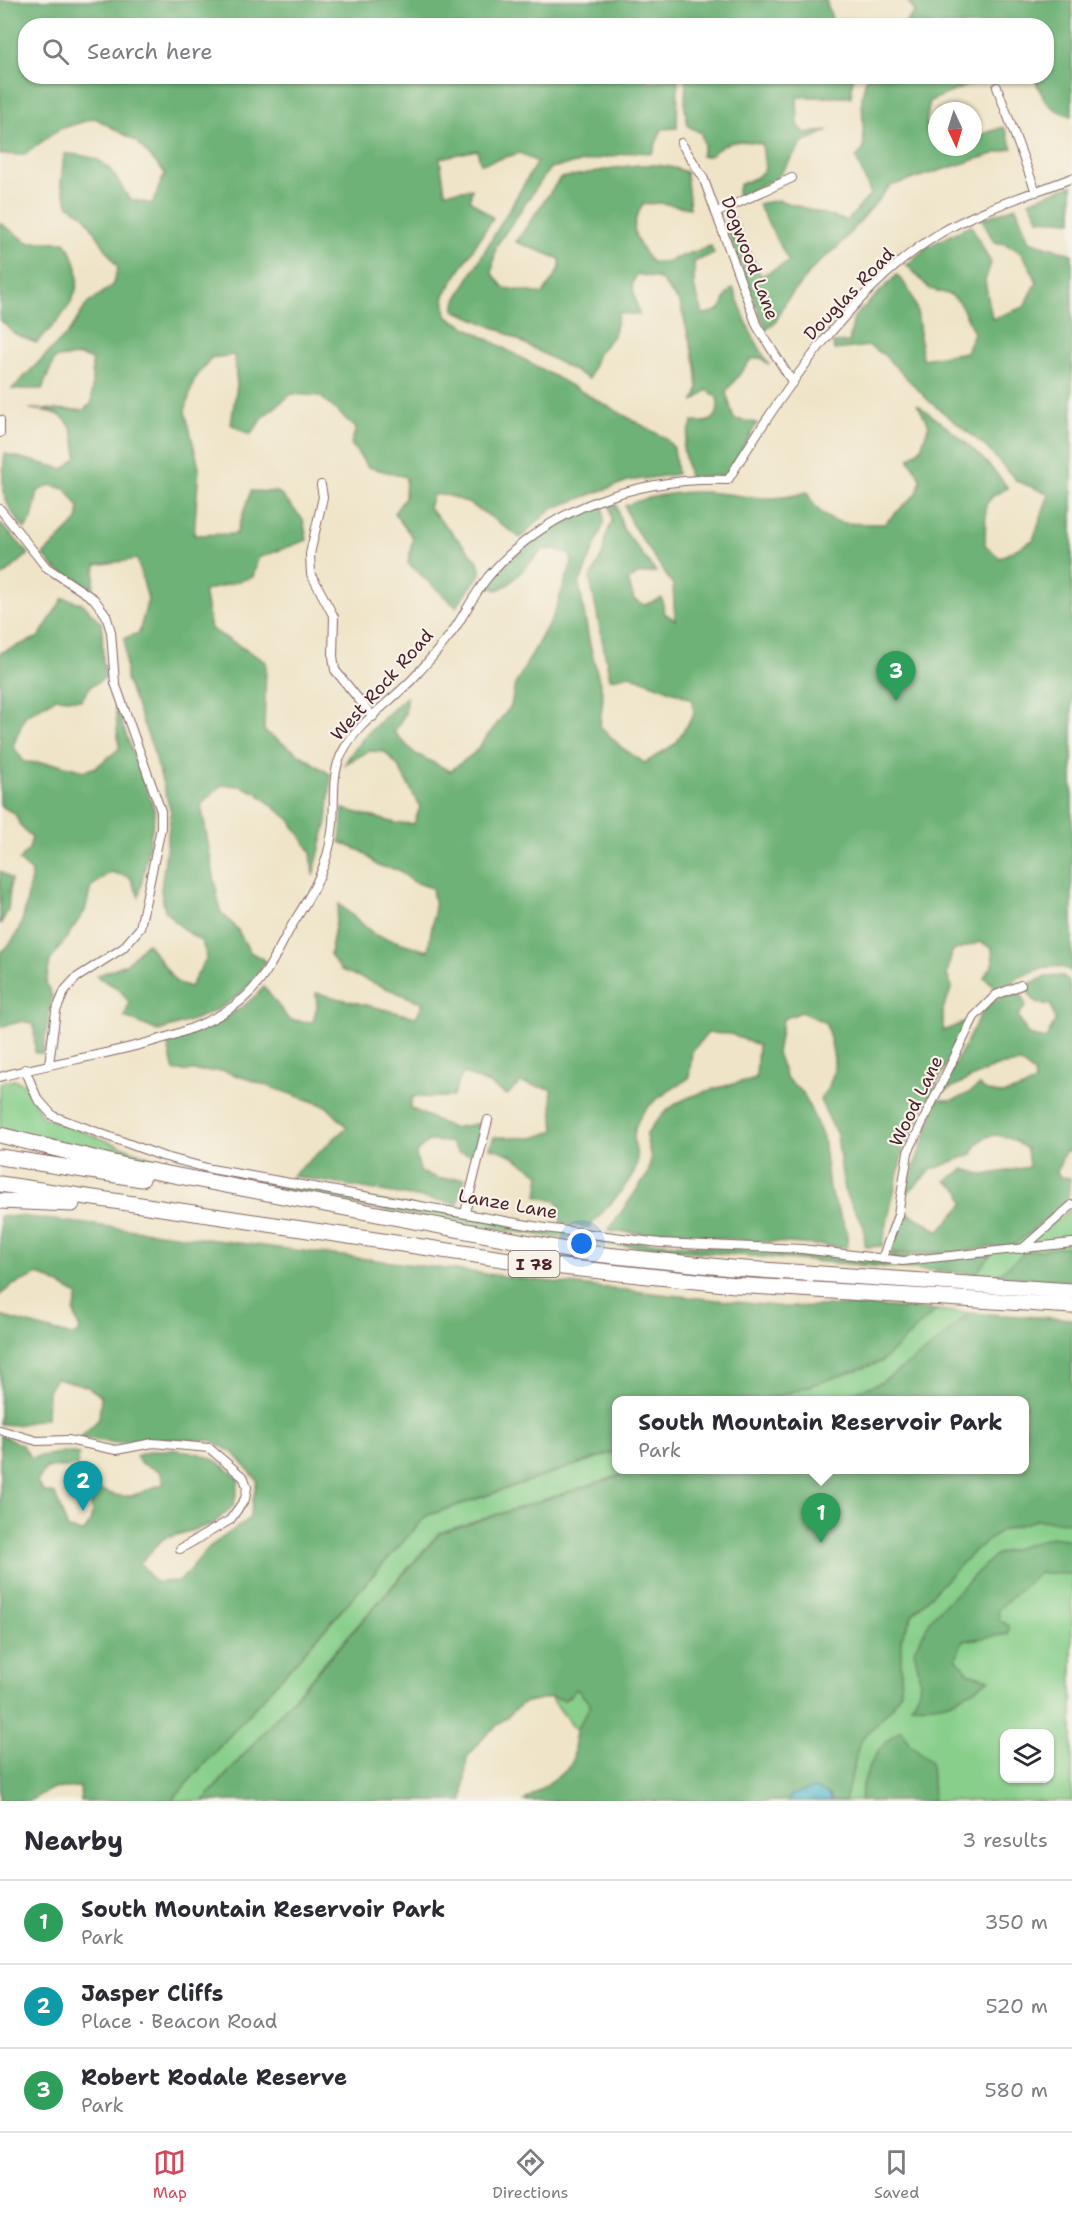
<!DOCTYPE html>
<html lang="en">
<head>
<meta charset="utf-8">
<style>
	:root { --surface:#fff; --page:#f2f2f3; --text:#2b2b33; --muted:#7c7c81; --line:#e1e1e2; --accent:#d1495b }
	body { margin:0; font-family:"Shantell Sans",sans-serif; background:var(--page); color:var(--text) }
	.controls { position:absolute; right:18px; bottom:18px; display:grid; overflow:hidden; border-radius:12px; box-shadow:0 2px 4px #0004 }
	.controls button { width:54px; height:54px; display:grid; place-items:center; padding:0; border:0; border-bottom:2px solid var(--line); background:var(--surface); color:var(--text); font:30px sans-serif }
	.compass { position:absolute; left:928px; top:102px; width:54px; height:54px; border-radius:50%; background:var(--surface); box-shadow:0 2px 4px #0004; rotate:176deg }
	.you { position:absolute; left:582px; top:1244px; width:21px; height:21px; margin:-15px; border:4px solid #fff; border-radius:50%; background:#1a73e8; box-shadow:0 0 0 9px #1a73e833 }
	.badge { display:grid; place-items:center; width:39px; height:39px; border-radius:50%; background:var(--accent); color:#fff; font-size:20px; font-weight:700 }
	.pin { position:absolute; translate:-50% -50px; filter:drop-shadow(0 2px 3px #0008) }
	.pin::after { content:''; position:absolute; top:32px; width:21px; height:18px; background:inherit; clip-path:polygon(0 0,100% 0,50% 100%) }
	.popup { position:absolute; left:612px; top:1396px; width:417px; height:78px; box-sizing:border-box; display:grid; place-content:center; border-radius:12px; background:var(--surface); filter:drop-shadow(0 2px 4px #0005); font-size:20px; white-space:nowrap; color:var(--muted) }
	.popup b { font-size:22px; color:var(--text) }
	.popup::after { content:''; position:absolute; left:50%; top:100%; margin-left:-12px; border:12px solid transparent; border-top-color:var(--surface) }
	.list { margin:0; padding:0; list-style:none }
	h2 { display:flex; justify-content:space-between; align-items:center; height:78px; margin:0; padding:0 24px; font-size:26px }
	h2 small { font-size:20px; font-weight:400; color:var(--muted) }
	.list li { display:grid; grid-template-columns:39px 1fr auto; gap:18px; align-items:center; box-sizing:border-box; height:84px; padding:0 24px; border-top:2px solid var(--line) }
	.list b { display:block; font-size:22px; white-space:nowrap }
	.list p { margin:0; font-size:20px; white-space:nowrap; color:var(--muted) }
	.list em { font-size:20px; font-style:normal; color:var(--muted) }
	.icon { flex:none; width:33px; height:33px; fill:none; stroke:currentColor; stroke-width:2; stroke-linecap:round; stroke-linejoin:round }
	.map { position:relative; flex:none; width:1072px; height:1801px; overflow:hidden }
	.search { position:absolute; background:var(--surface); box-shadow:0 2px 4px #0004; left:18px; right:18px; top:18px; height:66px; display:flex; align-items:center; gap:15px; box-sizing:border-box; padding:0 21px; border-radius:24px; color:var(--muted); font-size:22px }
	.sheet { height:330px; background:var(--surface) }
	nav { display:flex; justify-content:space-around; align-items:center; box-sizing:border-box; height:84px; border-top:2px solid var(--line); background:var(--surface); font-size:16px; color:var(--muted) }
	nav a { display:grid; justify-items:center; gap:3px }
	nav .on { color:var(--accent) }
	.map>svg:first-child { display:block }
	.green { fill:#88cf8b; stroke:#69775b; stroke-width:1.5; fill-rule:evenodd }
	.forest { fill:#6eb277; stroke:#5c6851; stroke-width:1.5 }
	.water { fill:#51bbcd; stroke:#4e6d7c; stroke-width:1.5 }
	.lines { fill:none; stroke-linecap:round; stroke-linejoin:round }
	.street-casing { stroke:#846462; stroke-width:10 }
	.highway-casing { stroke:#846462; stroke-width:17 }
	.street { stroke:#fff; stroke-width:8 }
	.highway { stroke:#fff; stroke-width:15 }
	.labels { text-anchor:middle; stroke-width:4.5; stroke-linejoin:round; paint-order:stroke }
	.shield { fill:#f7f3e8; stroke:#7e5f64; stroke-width:1.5 }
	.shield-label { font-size:16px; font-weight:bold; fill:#4a1f2b }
	.street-label { font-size:18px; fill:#4a1f2b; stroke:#f7f3e8 }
</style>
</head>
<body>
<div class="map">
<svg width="1072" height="1801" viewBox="0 0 1072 1801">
	<rect width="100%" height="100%" fill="#f7f3e8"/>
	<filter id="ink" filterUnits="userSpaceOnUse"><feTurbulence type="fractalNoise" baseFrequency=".0167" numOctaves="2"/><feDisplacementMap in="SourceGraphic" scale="12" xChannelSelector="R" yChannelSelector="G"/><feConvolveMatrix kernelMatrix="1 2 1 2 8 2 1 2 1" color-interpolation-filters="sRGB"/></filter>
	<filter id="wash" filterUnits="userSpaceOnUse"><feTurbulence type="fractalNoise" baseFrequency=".008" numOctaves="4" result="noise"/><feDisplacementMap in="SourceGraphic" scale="24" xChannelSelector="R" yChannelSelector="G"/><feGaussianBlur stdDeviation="1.35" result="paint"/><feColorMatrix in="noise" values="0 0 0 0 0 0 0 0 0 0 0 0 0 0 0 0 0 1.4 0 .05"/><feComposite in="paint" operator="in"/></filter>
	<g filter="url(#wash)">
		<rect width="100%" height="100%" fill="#efe4c7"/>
		<!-- green -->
		<path class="green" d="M14 1080 25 1084 42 1117 172 1165 198 1171 622 1241 627 1246C416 1221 207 1179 0 1130V1083Z
			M1072 1208V1279L975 1274 884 1255 955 1254 998 1250 1034 1220 1035 1237Z
			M936 1310 969 1313 955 1326 1072 1332V1801H630L492 1621 1025 1470V1400H713L919 1325ZM1004 1734H1050V1778H1004Z
			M617 1451V1470H637L439 1533 203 1801H171L426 1516Z"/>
		<!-- forest -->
		<path class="forest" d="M0 0H826L834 25 26 26V76H643L649 82 678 77 677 128 662 129 652 153 634 152 550 168 496 246 492 273 504 288 543 294 560 268V259L516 242 560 178C602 173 645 155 686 172L690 208 660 203 643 204C627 230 635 239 651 262H665L711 246 714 253 694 262V287L703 314C732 311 717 300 733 288L750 331 769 365 761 358 751 359 726 392 734 419 757 423 727 476 689 477 683 447 693 421C712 425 721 418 717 397L707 390 694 401 698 390 696 366 680 303 660 279 637 274 632 284 639 315 619 313 613 336 598 353 589 379 502 331 454 310 456 300 537 162 520 153 481 164 477 150 440 158 445 192 472 189 470 200 493 218 444 295 446 316 665 438 674 448 677 474 628 481 551 509 520 538C500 523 458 490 433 495L429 508 478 561 481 573 456 607 408 563 413 538 394 513 405 498 406 477 368 467 351 444 356 428 320 396 292 394 265 415 250 435 231 424 237 385 234 355 211 358 194 380 185 411 199 467 194 535 236 534 251 491 278 492 303 519 307 540 258 558 253 577 204 591 211 629 266 662 264 731 331 775 327 821 313 876 311 852 290 820 257 793 241 786 222 785 201 804 220 911 237 929 250 952 266 961C239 1007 207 1016 158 1031L125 1017 129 1002 119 989 96 976 126 964 147 943 176 982 190 987 207 957 202 942 182 928 165 911 161 890 171 812 152 746 126 679 125 638 139 633 148 599 137 559 96 565 93 589 56 569 43 555 77 521 79 507 66 489 50 485 38 491 32 519 25 529C2 504 0 488 5 454L64 469 77 457C74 420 66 412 30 409L83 410 92 403V360L81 356 55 358 42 389H12L69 332 87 304 112 286 118 268 84 215 69 206 61 184 64 154C105 155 109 165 129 199L152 204 165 173 136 141 95 118 60 129 23 155 0 154Z
			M907 0H1072V116C1048 111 1042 97 1034 77L1046 76V26L903 25 915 12Z
			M686 77V76L853 77 851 97H797L798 125 806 134 828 130 801 144 778 177 737 197 739 185 757 177 765 169 762 144C741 139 726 139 710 156H701L704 145 701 133 688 126 685 108Z
			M866 77H988L930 101 926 122 937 142V147H973V137L1004 127 1013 148 890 186 838 247 817 264 786 301 776 321 766 330 726 227 732 214 761 276 789 262 758 204 778 200 847 221 871 194 856 158 864 149 862 97Z
			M1072 185V221L1039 219 1029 201Z
			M1016 207 1029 241 1072 254V972C1050 956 1018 979 997 989L984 977 993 965 992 948 980 942 952 951 947 975 952 987 943 1009V1031L968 1021 903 1150 882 1246 865 1247 864 1227 844 1190 837 1135 820 1100C842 1071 834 1055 826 1023L802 1012 783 1019 777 1053 786 1078 803 1093 823 1137 829 1189 847 1231V1247L608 1231 648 1174 651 1158 646 1136C671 1092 711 1091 756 1078L758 1045 730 1034 708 1033 692 1051 689 1078C668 1093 635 1106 634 1137 634 1149 640 1157 635 1169 628 1187 602 1212 589 1228L561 1223 558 1202 537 1196 540 1174C521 1164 511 1151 490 1148L494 1137 533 1138 554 1131 551 1089 520 1083 507 1095 489 1084 463 1073 452 1097H412L410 1108 452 1128 482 1123 474 1155 458 1152 450 1142 429 1141 416 1153 420 1172 440 1179 465 1178 458 1204 292 1176 347 1127 326 1106 224 1071H174L167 1042C202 1029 240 1016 264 987L289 1020 313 1022 317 1006 316 993 416 1017 423 1003 341 970 330 955 339 904 375 935 428 951 435 907 432 888 412 881 399 870 378 866 363 852 340 842 343 809 396 823 414 824 420 807 398 766 385 752 369 751 345 764C359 737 385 718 406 697L405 714 394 732 414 753 450 771 474 753 511 706 515 685 554 614 572 562 569 554 556 549 542 550 509 584 497 590 486 586C513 549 562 521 603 503L604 523 579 585 590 645 603 696 600 726 621 747 645 763 675 744 694 714 692 699 630 675 610 679 590 579 603 553 605 539 612 521 610 505 616 504 623 529 656 572 638 574 628 580 634 600 644 605 662 598 664 613 675 620 673 585 631 523 625 506C651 494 688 490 716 493 751 496 772 503 807 492 823 529 848 523 884 524L917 493 921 479 909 459 921 448 929 425 917 404C950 429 983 454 1008 488L994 495 986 504 985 545 1000 558 1033 540 1049 494 1017 481 985 446 929 401 883 354 869 346 834 350 833 343 849 342 854 317 897 275C921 298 919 327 922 359L966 352 974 333 960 303 951 295 930 289 907 265 927 247 971 225 991 263 985 281 992 319 1024 307 1037 282C1027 260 1021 245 994 242L982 219Z
			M0 223 28 242H65C95 284 67 313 36 343L15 334 0 320Z
			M0 523 29 554 0 578Z
			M63 598 82 603 102 624 103 664 106 677 91 686 81 700 56 698 25 716 13 746 24 762 58 764 84 771 96 767 119 749 115 705 155 812 139 897 130 877 110 872 91 887 85 911 50 961 46 983 52 996 43 1053H35L34 1025 23 1021 0 1027V953C26 934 26 901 32 872L19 861 29 849 32 837 21 827 15 814 0 805V653L39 637Z
			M0 871 11 879 8 910 0 925Z
			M1063 976 1069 982 1072 1004V1152L1065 1151 1057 1172 1060 1177 1070 1178 1068 1201 1015 1244 955 1252 891 1253 903 1210 939 1231 964 1204 960 1191 946 1181 964 1169 984 1175 1029 1167 1027 1149C1007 1134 984 1126 972 1154L931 1170 904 1196 938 1099C954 1103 966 1095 979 1086 999 1101 1014 1091 1035 1083L1034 1073 1021 1063 996 1066 940 1093 982 1012 996 999 1019 989 1026 1006 1018 1015 1028 1035 1046 1039 1055 1021 1051 1005 1036 1003 1024 986 1045 977Z
			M0 1216H22L568 1284 784 1307 854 1305 936 1310 881 1362 767 1400H617V1451L426 1516 171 1801H81L80 1787 51 1789 29 1801H0V1435L22 1445 31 1458 64 1452 79 1454 77 1466 46 1468 37 1482 44 1492 55 1494 68 1529 84 1532C97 1517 91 1501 84 1485 99 1489 120 1501 137 1494 147 1491 154 1486 164 1484L160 1471 140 1463 136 1456C159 1446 194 1448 216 1461 224 1465 231 1473 239 1479L234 1505 213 1524 163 1539 140 1563 155 1582 180 1581 209 1547 249 1519 257 1480 235 1454 211 1440 142 1439 117 1443 80 1438 99 1419 101 1396 86 1386 56 1378 48 1391 47 1418 17 1425 0 1424V1316L72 1336 80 1331 74 1312 78 1295 39 1274 13 1285 0 1295Z
			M622 1241 801 1252 870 1260 991 1255 975 1274 627 1246Z
			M1072 1246V1281L996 1276 1026 1252Z
			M969 1313 1072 1319V1522L1036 1520 1000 1531 974 1551 913 1614 901 1639V1691L892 1707 860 1741 845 1801H831L830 1796 794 1794 786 1801H524L568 1769 573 1760 576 1730 591 1705 577 1689 565 1700 551 1697 523 1703 486 1735 467 1757 463 1801H203L440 1533 637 1470H1025V1400H832L880 1383 933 1346Z
			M1051 1537 1072 1540V1574L1039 1573 998 1609 999 1620 1009 1626 1008 1634 962 1641 956 1658 968 1673 990 1679C960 1698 949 1708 911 1705 926 1689 918 1669 914 1650L933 1616 995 1555Z
			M901 1729 908 1742 931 1762 933 1801H860C864 1771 876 1746 901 1729Z"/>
		<!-- water -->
		<path class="water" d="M814 1788 827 1794 831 1801H786L794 1794Z"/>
	</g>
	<g filter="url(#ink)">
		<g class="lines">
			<defs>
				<path id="street" d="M997 87 1036 192
					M681 143 703 177 757 326 793 383
					M716 213 792 178
					M0 420V433
					M321 485 323 497 310 554 311 574 334 617 333 656 335 670 373 717
					M0 509 46 567 94 599 106 615 111 632 115 683 161 811V828L140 928 123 948 76 978 65 990 56 1011 49 1064
					M25 1069 37 1098 53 1116 162 1156 211 1169 545 1228 660 1243 802 1249 903 1261 1072 1243
					M0 1077C71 1056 188 1047 244 998 270 975 279 945 297 917 314 890 328 864 332 832 336 808 330 778 341 755 356 722 395 700 418 673 432 657 446 642 457 625 467 609 476 592 488 577 547 507 639 477 728 480 780 395 852 288 937 235 978 210 1028 195 1072 178
					M465 1213 488 1120
					M1022 1249 1072 1205
					M882 1259 898 1215 908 1152 974 1017 996 995 1021 985
					M0 1430 37 1441 68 1440 116 1450 153 1443 209 1448 244 1478 247 1487 245 1499 230 1520 180 1549"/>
				<path id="highway" d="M0 1135 126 1166 577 1252 731 1268 1072 1291
					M0 1157 142 1179
					M0 1184 543 1265 735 1285 1072 1306
					M0 1201 72 1204"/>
			</defs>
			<!-- street casing -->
			<use href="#street" class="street-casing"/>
			<!-- highway casing -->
			<use href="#highway" class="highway-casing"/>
			<!-- street -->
			<use href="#street" class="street"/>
			<!-- highway -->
			<use href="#highway" class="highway"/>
		</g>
	</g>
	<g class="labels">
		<!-- shield labels -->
		<rect class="shield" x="508.5" y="1251" width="51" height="26" rx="4.5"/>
		<g class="shield-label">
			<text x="534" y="1270">I 78</text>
		</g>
		<!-- street labels -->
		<g class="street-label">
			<text transform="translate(750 258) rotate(69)" y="6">Dogwood Lane</text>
			<text transform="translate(849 294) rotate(-46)" y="6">Douglas Road</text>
			<text transform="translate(382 685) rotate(-48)" y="6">West Rock Road</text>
			<text transform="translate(916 1101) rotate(-64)" y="6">Wood Lane</text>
			<text transform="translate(508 1204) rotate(10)" y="6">Lanze Lane</text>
		</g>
	</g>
</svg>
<div class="controls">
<button><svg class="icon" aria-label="layers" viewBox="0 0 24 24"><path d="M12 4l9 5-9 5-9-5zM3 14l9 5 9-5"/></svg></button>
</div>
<svg class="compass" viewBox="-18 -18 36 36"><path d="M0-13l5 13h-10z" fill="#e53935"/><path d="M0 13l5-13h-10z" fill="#7c7c81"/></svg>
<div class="you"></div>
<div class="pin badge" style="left:821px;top:1543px;background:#2e9e5b">1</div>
<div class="popup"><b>South Mountain Reservoir Park</b>Park</div>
<div class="pin badge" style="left:83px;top:1511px;background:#0f9aa8">2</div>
<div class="pin badge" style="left:896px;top:701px;background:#2e9e5b">3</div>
<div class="search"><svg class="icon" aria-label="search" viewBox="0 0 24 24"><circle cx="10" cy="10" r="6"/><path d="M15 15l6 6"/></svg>Search here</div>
</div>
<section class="sheet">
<h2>Nearby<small>3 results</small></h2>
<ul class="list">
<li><span class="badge" style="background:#2e9e5b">1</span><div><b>South Mountain Reservoir Park</b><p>Park</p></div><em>350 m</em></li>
<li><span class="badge" style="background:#0f9aa8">2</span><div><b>Jasper Cliffs</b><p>Place · Beacon Road</p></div><em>520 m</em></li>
<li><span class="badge" style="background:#2e9e5b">3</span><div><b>Robert Rodale Reserve</b><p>Park</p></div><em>580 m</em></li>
</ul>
</section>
<nav>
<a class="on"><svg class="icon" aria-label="map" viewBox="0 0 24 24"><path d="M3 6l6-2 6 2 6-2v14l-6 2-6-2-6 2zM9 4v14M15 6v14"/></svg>Map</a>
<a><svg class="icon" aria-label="directions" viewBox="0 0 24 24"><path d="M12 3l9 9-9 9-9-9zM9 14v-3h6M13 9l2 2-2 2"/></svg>Directions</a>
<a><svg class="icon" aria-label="saved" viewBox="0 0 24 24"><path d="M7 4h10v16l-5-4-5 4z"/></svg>Saved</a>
</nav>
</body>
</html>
